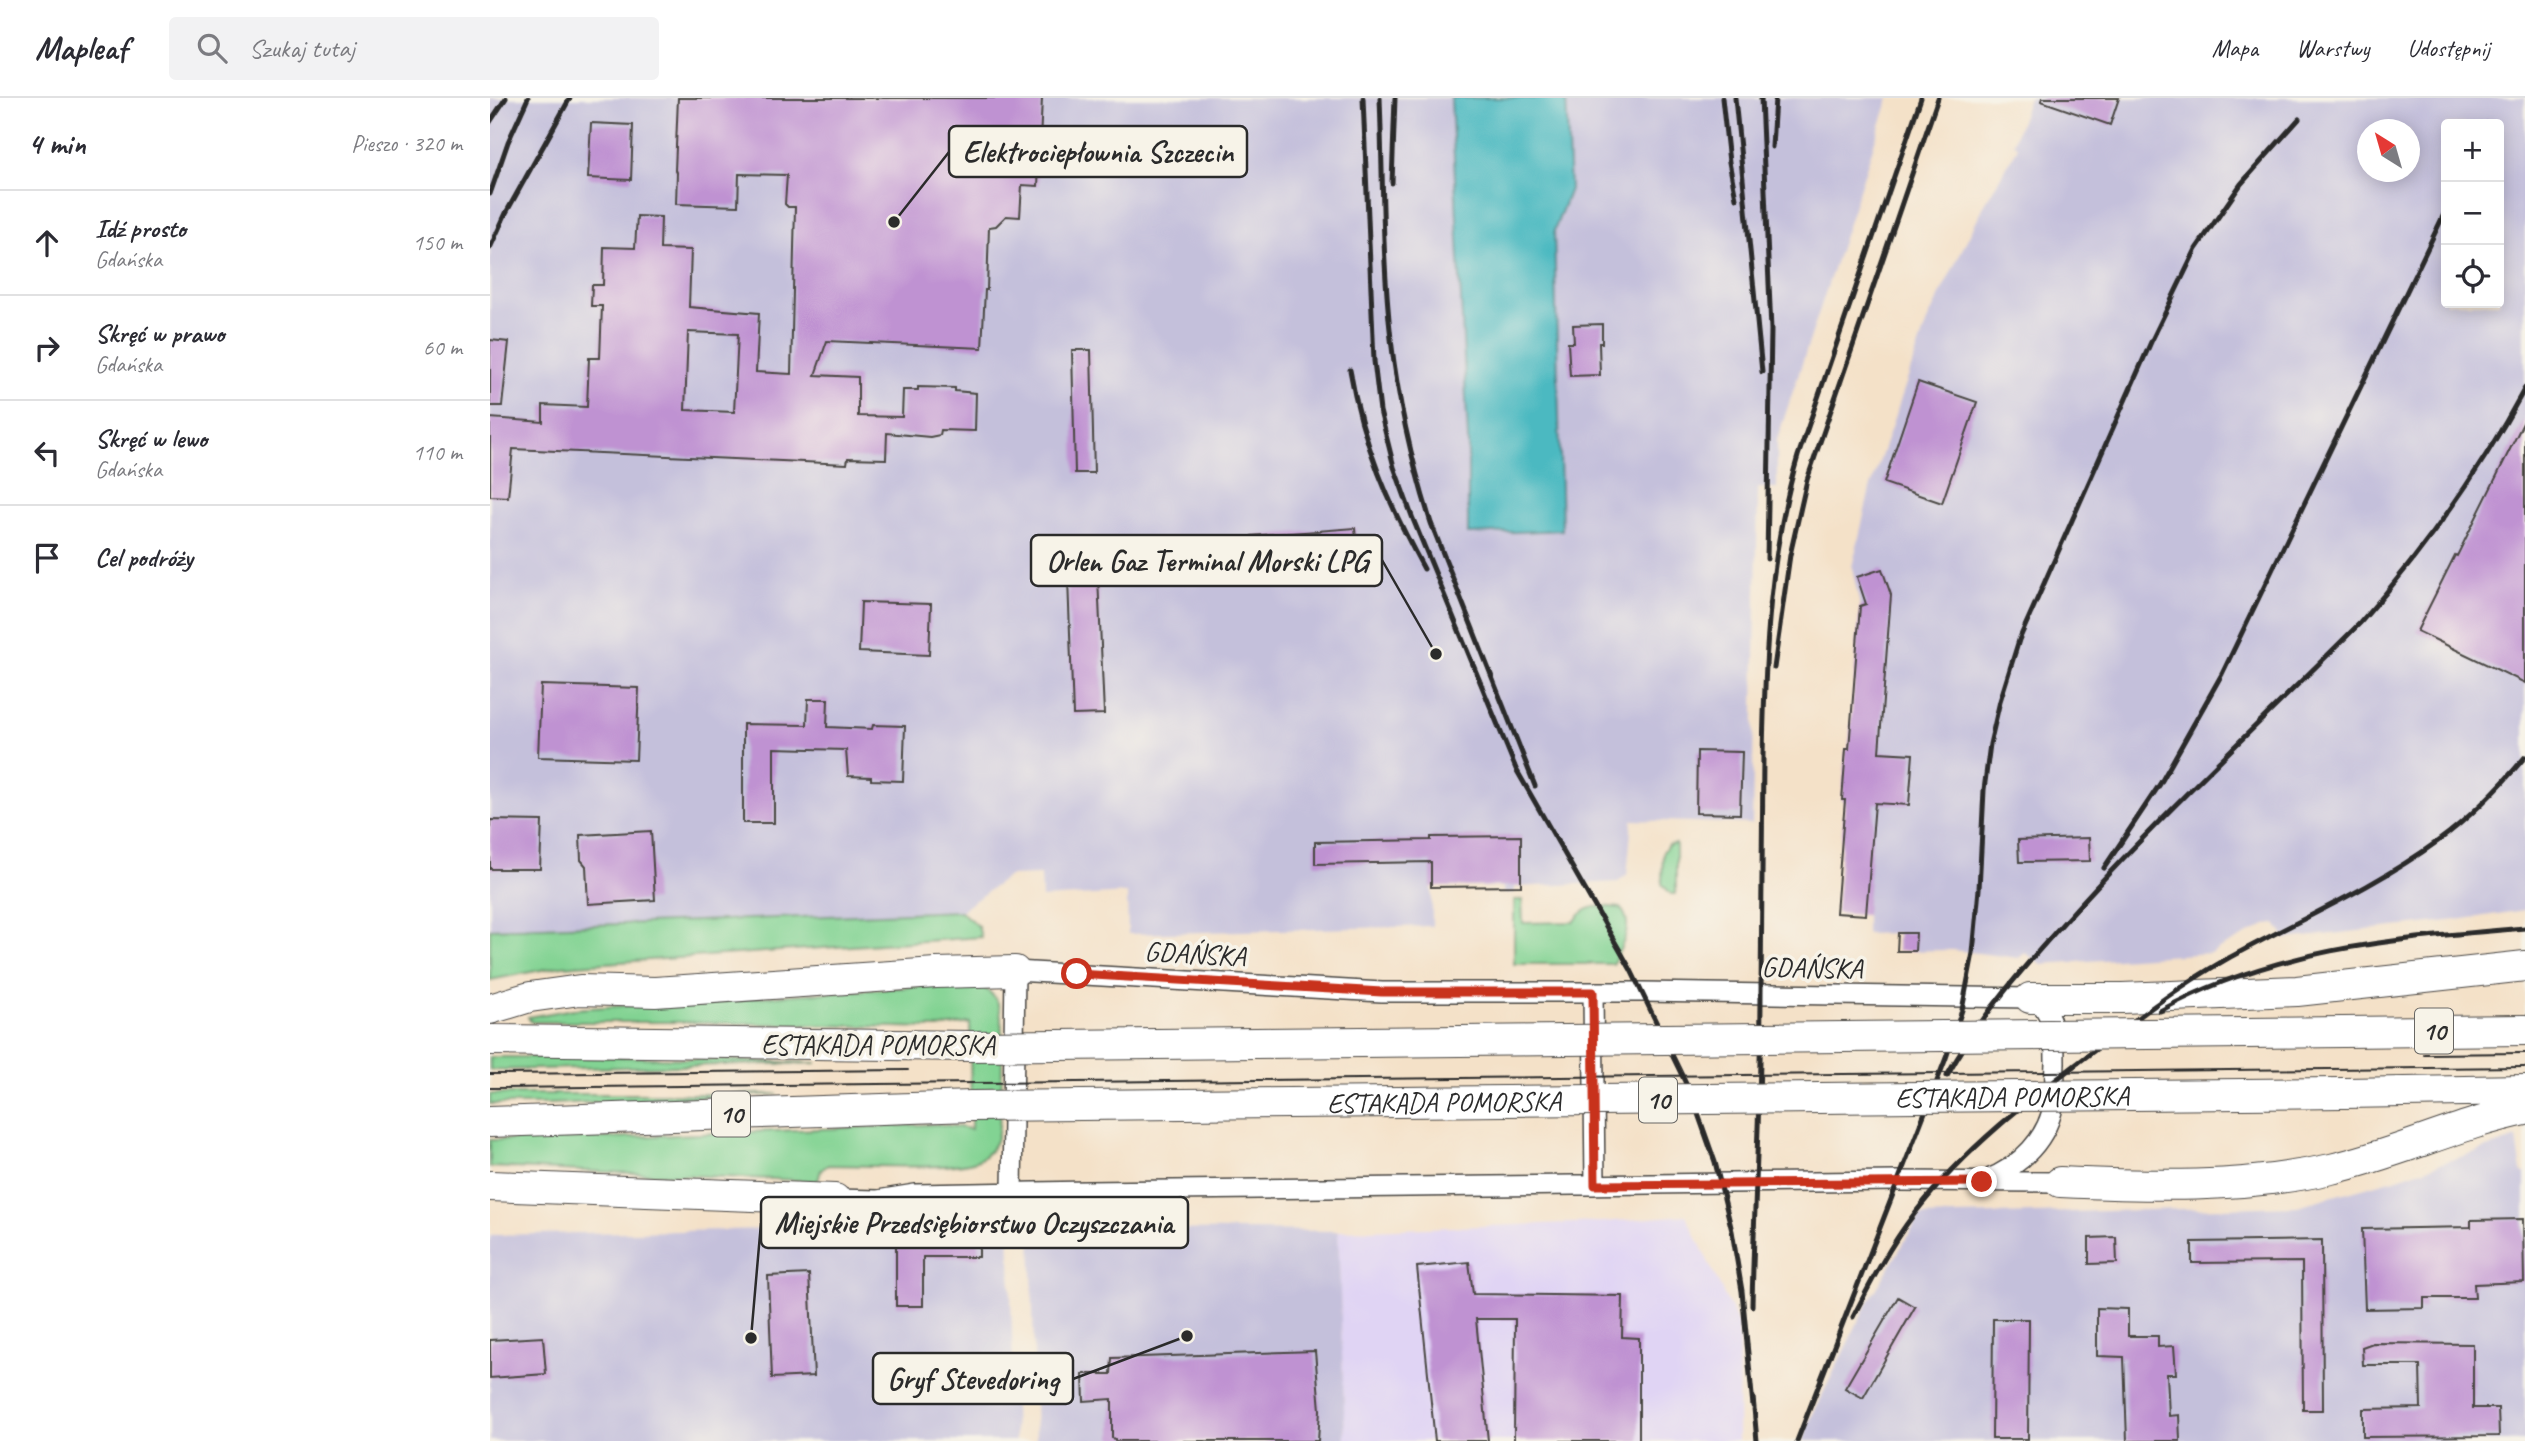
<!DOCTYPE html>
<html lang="pl">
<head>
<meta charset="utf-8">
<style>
	:root { --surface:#fff; --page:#f2f2f3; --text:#2b2b33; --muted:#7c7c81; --line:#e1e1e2 }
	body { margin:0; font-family:Caveat,sans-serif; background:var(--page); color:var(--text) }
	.controls { position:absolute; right:21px; top:21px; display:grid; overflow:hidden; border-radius:7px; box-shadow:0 4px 18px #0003 }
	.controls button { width:63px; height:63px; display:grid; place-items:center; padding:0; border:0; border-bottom:2px solid var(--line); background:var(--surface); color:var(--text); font:35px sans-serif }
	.compass { position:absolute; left:1867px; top:21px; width:63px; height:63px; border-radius:50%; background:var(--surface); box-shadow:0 4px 18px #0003; rotate:323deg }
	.stop { position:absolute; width:21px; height:21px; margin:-16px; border:5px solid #c8321e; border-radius:50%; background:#fff }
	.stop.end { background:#c8321e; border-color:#fff; box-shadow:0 2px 7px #0008 }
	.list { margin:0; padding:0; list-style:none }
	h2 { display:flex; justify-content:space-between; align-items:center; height:91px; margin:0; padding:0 28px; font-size:30px }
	h2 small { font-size:23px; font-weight:400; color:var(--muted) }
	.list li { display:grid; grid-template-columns:46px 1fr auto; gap:21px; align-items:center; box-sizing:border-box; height:105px; padding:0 28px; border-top:2px solid var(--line) }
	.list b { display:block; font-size:26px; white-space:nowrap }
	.list p { margin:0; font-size:23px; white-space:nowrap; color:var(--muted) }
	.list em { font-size:23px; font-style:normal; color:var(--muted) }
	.icon { flex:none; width:38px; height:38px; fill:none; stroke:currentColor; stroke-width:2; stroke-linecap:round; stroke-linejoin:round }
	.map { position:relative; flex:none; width:2035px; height:1343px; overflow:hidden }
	header { display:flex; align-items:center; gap:42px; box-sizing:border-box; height:98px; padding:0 35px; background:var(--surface); border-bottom:2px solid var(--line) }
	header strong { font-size:33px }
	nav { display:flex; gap:38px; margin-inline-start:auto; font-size:24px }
	.search { width:490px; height:63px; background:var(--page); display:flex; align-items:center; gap:18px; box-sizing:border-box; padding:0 24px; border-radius:7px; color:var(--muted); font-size:26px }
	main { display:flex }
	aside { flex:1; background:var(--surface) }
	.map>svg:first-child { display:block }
	.built { fill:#e0d4f4 }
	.industrial { fill:#c4c0db; fill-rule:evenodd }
	.green { fill:#82d393; stroke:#567f5f; stroke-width:2 }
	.water { fill:#4bb9c1; stroke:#3b7276; stroke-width:2 }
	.building { fill:#bf92d2; fill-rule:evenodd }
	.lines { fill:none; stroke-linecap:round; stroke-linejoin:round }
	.minor-casing { stroke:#494643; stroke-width:22 }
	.primary-casing { stroke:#494643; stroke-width:32 }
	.minor { stroke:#fff; stroke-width:19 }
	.primary { stroke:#fff; stroke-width:30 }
	.tram { stroke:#2b2b2b; stroke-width:2 }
	.rail { stroke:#2b2b2b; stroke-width:5 }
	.primary-bridge-casing { stroke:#494643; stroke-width:32; stroke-linecap:butt }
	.primary-bridge { stroke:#fff; stroke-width:30 }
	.route { stroke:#c8321e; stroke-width:9 }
	.labels { text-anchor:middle; stroke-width:7; stroke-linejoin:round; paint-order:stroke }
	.shield { fill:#f7f3e8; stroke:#686764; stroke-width:2 }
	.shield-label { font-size:26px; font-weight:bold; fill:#2b2b2b }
	.street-label { font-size:28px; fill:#2b2b2b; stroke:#f7f3e8 }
	.leader { fill:none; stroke:#2b2b2b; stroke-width:2.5 }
	.callout-dot { fill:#2b2b2b; stroke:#f7f3e8; stroke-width:2.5 }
	.callout { fill:#f7f3e8; stroke:#2b2b2b; stroke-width:2.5 }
	.callout-label { font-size:30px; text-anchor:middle; font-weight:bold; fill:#2b2b2b }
</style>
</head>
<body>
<header>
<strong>Mapleaf</strong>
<div class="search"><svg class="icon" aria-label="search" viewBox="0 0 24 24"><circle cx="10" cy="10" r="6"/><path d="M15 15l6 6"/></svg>Szukaj tutaj</div>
<nav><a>Mapa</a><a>Warstwy</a><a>Udostępnij</a></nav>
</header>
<main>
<aside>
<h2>4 min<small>Pieszo · 320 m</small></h2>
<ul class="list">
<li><svg class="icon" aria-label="ahead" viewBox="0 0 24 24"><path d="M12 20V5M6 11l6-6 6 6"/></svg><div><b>Idź prosto</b><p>Gdańska</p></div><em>150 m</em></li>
<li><svg class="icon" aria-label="right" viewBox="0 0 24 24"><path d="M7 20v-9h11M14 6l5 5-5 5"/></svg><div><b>Skręć w prawo</b><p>Gdańska</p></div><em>60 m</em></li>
<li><svg class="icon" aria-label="left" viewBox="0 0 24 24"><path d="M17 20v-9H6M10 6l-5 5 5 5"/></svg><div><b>Skręć w lewo</b><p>Gdańska</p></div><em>110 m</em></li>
<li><svg class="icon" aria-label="arrive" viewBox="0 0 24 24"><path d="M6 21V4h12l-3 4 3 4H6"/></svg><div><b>Cel podróży</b></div></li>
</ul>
</aside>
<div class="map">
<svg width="2035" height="1343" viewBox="0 0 2035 1343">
	<rect width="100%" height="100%" fill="#f7f3e8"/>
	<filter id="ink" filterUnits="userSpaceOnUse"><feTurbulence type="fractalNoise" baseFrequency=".0143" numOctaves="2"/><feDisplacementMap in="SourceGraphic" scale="14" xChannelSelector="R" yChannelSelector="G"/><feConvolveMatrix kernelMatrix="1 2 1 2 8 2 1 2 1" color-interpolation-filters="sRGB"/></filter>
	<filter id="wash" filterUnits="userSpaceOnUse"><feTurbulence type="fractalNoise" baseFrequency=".00686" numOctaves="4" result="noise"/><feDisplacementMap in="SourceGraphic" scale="28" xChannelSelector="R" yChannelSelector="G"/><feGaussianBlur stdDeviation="1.57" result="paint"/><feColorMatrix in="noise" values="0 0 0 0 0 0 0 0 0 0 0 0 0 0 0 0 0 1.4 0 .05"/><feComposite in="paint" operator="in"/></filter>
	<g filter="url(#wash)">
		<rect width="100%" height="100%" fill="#f4e1c8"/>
		<!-- built -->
		<path class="built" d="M1196 1117 1249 1228 1248 1343H855L848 1133 1113 1124Z"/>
		<!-- industrial -->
		<path class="industrial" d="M0 0H1399L1287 342V390H1268L1262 726 1142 722 1137 777 1128 784 1025 789 1024 795H1014L1013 789H942V828L638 836 637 795 552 800 551 777 519 778 470 813 0 831Z
			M1539 0H2035V812L1967 822 1796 841 1786 826 1776 827 1721 855 1551 866 1535 855 1529 860 1462 852 1407 853V835L1376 836V817L1346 815 1355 703 1352 702 1359 651 1370 508 1362 469 1380 391 1438 221 1494 107 1528 49 1523 45ZM1956 26H2009V205H1956ZM1878 32H1920V74H1878Z
			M2027 1040 2032 1075H2035V1343H1314L1317 1328 1375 1210 1430 1118 1807 1108 1905 1081Z
			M519 1126 525 1343H0V1137Z
			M541 1130 848 1133 855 1343H546Z"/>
		<!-- green -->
		<path class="green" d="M1186 746V796H1181L1172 786 1173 754 1178 747Z
			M1024 802H1032L1033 825 1084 824C1096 806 1110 807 1130 810 1146 826 1131 849 1123 866H1024Z
			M470 813 488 828 491 839 72 868 0 882V831Z
			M484 885C494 889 503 894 508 905 515 919 512 1028 506 1043 502 1052 496 1058 488 1062 468 1073 367 1067 338 1067L331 1072 328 1083 0 1069V1042L114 1040 449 1026 481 1031 480 925 448 930 190 924H41L38 919 83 911Z
			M0 959H138L327 965 0 972Z
			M0 996H288L60 1006H0Z"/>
		<!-- water -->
		<path class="water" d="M961 0H1076L1080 91 1064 133 1072 432 978 436V341Z"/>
		<g id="blocks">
			<!-- building -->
			<path class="building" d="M188 0H552L548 88 532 87 530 119 516 118 506 128 499 129 497 192H495L492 250 337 243 325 277 368 279V318L412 319 413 292H428V289L465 290V293L486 295 485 333 451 332 450 337 440 339 397 335 396 361 358 360 357 366 23 351 18 399 0 398V320L53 324V307L97 309 99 260H110L112 208H101L102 187H113L114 149 145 150 147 118 171 119 170 151 201 152 199 209 269 215 266 274 301 276 305 109H298L295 106 297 77 249 76 248 108 186 106 187 74 185 73ZM198 234 248 236 244 314 195 312Z
				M1552 0H1629L1620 27 1551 3Z
				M101 25 143 27 141 82 98 80Z
				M1112 226V245H1109L1110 277 1080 278 1078 245H1084L1083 227Z
				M0 242 19 244 12 308H0Z
				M582 252H601L604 375H585Z
				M1428 284 1487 304 1452 405 1394 385Z
				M2035 321V585L1927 533 1965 457 1967 458Z
				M865 430 867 454 764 462 762 438Z
				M607 456 614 616 583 617 578 481H563L562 458Z
				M1392 471 1401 497 1389 654 1423 656 1419 707 1385 705 1376 817 1346 815 1355 702H1352L1356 651H1359L1370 508 1376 506 1367 479Z
				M371 504 441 506 439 557 369 554Z
				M51 587 149 590 146 662 48 659Z
				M318 601H338L337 629 382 631 383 627 415 628 413 683 381 682V679L358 678 356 652 284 650V725H253V626L317 627Z
				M1207 653 1252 654 1250 716 1206 715Z
				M0 722 52 723 50 771H0Z
				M161 733 165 802 98 806 96 768 91 762 90 737Z
				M1031 738V788L941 789V764L825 766V744L941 742V739Z
				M1599 740 1600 763 1529 764 1528 742Z
				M1408 835H1426L1425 853H1407Z
				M2033 1121 2034 1184 1984 1186 1985 1200H1934V1210L1875 1211 1872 1131 1981 1129V1122Z
				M489 1138V1159H433V1208H406V1139Z
				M1626 1139 1627 1165 1599 1166V1140Z
				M1832 1142 1833 1312H1813L1812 1164 1702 1165V1144Z
				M979 1164 983 1196 1133 1198 1132 1239 1149 1240V1343H1024L1025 1221H986L998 1343H945L927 1169Z
				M319 1176 324 1278 282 1280 278 1178Z
				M1408 1199 1425 1209 1373 1300 1355 1290Z
				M1607 1210 1638 1211V1238H1668V1249L1684 1248 1686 1276H1677L1679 1318 1689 1317 1690 1343H1637L1634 1259 1607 1258Z
				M1503 1221H1539L1538 1341H1502Z
				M53 1239 56 1276 0 1280V1242Z
				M1883 1245 1983 1246V1310H2008L2009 1338 1873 1339V1311L1931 1310 1930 1267H1873L1872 1249Z
				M825 1253 830 1312 828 1343H625V1341L622 1340V1301L594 1303 593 1276H621L622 1260Z"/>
		</g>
	</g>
	<g filter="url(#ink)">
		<use href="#blocks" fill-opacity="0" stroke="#494643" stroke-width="2"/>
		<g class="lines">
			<defs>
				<path id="minor" d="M1103 894 1105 1087
					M1496 1082C1530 1069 1559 1040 1564 1003 1566 991 1564 977 1565 965 1565 939 1565 918 1545 899
					M522 1095 525 873 892 894H1153L1540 900
					M345 1101 388 1102 425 1096 598 1093 1407 1083 1570 1084"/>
				<path id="primary" d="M1540 900H1632L1807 893 2035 868
					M0 911 40 899 90 892 165 894 446 875 525 873
					M1853 934 2035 932
					M0 942 481 948
					M1854 995 2035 992
					M0 1024 482 1008
					M1570 1084C1661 1088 1751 1091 1841 1071 1907 1056 1968 1026 2035 1012
					M0 1088 345 1101"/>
			</defs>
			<!-- minor casing -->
			<use href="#minor" class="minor-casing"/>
			<!-- primary casing -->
			<use href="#primary" class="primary-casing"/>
			<!-- minor -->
			<use href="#minor" class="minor"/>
			<!-- primary -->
			<use href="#primary" class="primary"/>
			<!-- tram -->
			<path class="tram" d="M1934 956 2035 955
				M0 976 418 972
				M0 990 2035 969"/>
			<!-- rail -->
			<path class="rail" d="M873 0 884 263 890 313 904 369 923 421 1026 671 1141 872 1201 996 1225 1064 1242 1133 1252 1193 1263 1308
				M890 0C893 80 892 162 901 241 908 303 922 365 941 425L1045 688
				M1232 0 1239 64 1246 100
				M1245 0 1272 274
				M1271 0 1281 232 1277 461
				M0 24 16 0
				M1998 26V25
				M1282 49 1285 0
				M902 85 905 0
				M0 96 18 44 38 0
				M0 150 16 115 80 0
				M860 272C872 344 899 407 934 471
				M1284 570 1300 457 1317 382 1448 0
				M1614 770 1670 686 1732 576 1956 112
				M1670 913C1787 849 1906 841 2035 830
				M1457 978C1491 916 1539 863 1586 811 1676 712 1775 620 1870 525 1934 453 1989 375 2035 290
				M1262 1208C1264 1104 1271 1000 1271 895 1272 816 1272 737 1273 657 1275 555 1279 456 1308 358L1431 0
				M1363 1219C1381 1184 1400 1147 1425 1115 1475 1050 1540 1001 1605 952 1647 920 1689 888 1735 862 1806 823 1882 791 1948 743 1981 719 2009 690 2035 659
				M1263 1299 1267 1343
				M1307 1343 1456 960 1472 912 1483 855 1489 791 1494 692 1500 646 1510 603 1529 542 1661 244 1706 151 1751 86 1809 21"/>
			<defs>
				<g id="primary-bridge">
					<path d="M481 948 1853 934"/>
					<path id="s1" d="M482 1008 1854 995"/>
				</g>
			</defs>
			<!-- primary-bridge casing -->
			<use href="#primary-bridge" class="primary-bridge-casing"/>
			<!-- primary-bridge -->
			<use href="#primary-bridge" class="primary-bridge"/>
		</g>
	</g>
	<g class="lines" filter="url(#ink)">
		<!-- route -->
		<path class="route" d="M587 876 892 894H1103L1105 1087 1492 1084"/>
	</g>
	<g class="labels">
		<!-- shield labels -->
		<g class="shield">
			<rect x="1925" y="910.5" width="38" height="45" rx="5"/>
			<rect x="1149" y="979.5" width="38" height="45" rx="5"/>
			<rect x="222" y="993.5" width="38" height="45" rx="5"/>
		</g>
		<g class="shield-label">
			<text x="1944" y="942">10</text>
			<text x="1168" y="1011">10</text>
			<text x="241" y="1025">10</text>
		</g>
		<!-- street labels -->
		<g class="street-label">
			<text transform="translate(705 855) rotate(3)" y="10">GDAŃSKA</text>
			<text transform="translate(1322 869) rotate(1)" y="10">GDAŃSKA</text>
			<text x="388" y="956">ESTAKADA POMORSKA</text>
			<text dy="10" stroke="none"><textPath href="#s1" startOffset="1040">ESTAKADA POMORSKA</textPath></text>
			<text dy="10" stroke="none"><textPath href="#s1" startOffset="472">ESTAKADA POMORSKA</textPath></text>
		</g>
	</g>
	<!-- callouts -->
	<path class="leader" d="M404 124L459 54M946 556L892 462M261 1240L271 1125M697 1238L583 1281"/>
	<g class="callout-dot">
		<circle cx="404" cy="124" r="7"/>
		<circle cx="946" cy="556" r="7"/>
		<circle cx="261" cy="1240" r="7"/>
		<circle cx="697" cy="1238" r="7"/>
	</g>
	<g class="callout">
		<rect x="459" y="28" width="298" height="51" rx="7"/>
		<rect x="541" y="437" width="351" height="51" rx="7"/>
		<rect x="271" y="1099" width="427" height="51" rx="7"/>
		<rect x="383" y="1255" width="200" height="51" rx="7"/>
	</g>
	<g class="callout-label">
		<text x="608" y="64">Elektrociepłownia Szczecin</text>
		<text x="717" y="473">Orlen Gaz Terminal Morski LPG</text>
		<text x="484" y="1135">Miejskie Przedsiębiorstwo Oczyszczania</text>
		<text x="483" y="1291">Gryf Stevedoring</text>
	</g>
</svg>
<div class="controls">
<button>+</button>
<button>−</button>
<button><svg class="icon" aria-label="locate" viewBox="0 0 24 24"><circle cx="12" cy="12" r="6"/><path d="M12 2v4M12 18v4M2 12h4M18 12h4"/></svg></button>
</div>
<svg class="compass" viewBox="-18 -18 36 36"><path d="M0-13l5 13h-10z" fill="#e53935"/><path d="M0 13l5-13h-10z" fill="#7c7c81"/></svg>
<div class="stop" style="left:587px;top:876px"></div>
<div class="stop end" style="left:1492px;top:1084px"></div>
</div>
</main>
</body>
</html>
